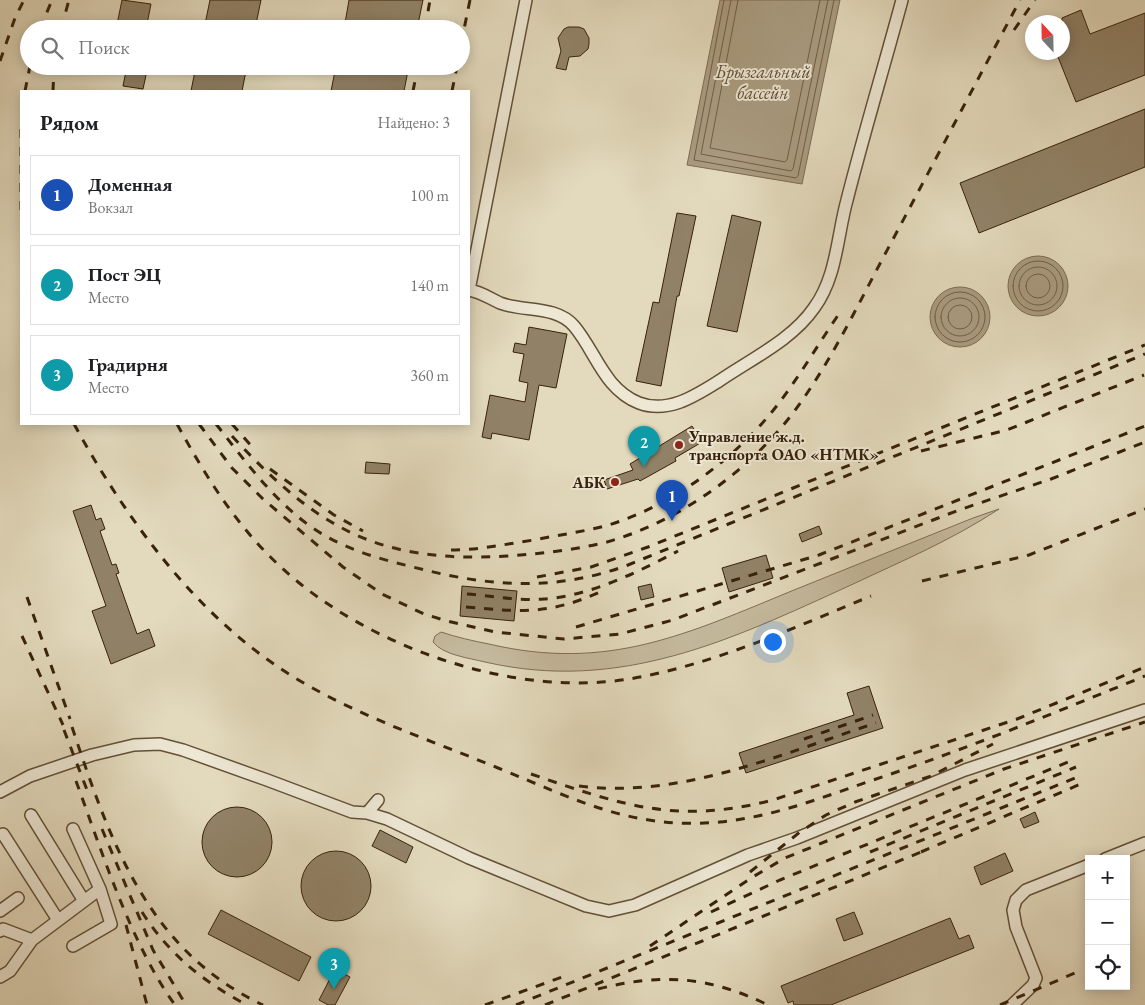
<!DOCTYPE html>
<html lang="ru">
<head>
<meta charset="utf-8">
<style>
	:root { --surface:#fff; --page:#f2f2f2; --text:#202124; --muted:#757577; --line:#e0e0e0; --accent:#7c3aed }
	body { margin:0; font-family:"EB Garamond",serif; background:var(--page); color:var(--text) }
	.controls { position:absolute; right:15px; bottom:15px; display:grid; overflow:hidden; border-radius:0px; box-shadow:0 2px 12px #0003 }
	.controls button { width:45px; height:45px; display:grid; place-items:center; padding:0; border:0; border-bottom:1px solid var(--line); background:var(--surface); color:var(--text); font:25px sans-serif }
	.compass { position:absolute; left:1025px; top:15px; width:45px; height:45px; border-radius:50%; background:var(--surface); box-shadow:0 2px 12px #0003; rotate:338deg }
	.you { position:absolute; left:772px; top:641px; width:18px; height:18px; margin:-12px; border:4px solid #fff; border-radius:50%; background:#1a73e8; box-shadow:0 0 0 8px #1a73e833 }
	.badge { display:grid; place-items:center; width:32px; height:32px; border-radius:50%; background:var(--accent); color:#fff; font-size:16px; font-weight:700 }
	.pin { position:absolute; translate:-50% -41px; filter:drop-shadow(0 1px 2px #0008) }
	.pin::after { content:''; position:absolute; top:26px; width:18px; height:15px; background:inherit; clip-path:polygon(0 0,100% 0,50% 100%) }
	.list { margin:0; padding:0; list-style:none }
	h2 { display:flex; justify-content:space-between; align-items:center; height:65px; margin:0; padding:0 20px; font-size:21px }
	h2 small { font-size:16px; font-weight:400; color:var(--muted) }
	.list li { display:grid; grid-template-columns:32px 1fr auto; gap:15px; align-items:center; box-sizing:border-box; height:80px; margin:0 10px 10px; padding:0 10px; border:1px solid var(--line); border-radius:0px }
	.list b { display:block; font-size:19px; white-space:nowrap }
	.list p { margin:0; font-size:16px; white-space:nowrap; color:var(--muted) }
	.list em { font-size:16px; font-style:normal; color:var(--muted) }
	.icon { flex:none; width:28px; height:28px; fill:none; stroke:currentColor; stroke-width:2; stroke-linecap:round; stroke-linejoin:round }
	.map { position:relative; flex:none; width:1145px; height:1005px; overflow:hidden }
	.search { position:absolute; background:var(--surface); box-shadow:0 2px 12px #0003; left:20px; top:20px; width:450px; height:55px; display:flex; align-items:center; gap:12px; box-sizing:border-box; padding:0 18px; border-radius:28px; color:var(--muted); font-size:19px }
	.panel { position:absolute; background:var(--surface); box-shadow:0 2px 12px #0003; left:20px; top:90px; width:450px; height:335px; border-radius:0px }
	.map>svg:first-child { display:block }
	.green { fill:#c6bb9f; stroke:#7f6e54 }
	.water { fill:#a99b80; stroke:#7c6b51 }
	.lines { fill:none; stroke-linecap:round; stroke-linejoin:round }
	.shore { stroke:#705e45; stroke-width:1 }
	.building { fill:#918267; stroke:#38220a }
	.minor-casing { stroke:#635037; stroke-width:14 }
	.minor { stroke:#ede7d4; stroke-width:11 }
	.rail { stroke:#38220a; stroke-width:3; stroke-dasharray:9 9; stroke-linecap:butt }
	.poi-dot { fill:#8f2418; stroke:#ede7d4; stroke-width:2 }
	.labels { text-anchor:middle; stroke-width:4; stroke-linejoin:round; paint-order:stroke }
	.poi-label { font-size:16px; font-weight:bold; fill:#38220a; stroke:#ede7d4; text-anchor:start }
	.water-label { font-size:18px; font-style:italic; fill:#604c33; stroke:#ede7d4 }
</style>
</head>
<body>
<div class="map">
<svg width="1145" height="1005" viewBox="0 0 1145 1005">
	<rect width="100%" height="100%" fill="#e3dabd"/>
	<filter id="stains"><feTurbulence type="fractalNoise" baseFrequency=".004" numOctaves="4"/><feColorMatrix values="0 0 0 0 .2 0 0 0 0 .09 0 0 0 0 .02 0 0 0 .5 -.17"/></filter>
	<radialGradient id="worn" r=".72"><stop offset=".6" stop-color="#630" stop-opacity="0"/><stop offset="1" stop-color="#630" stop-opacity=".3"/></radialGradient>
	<!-- green -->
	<path class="green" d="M999 509C952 540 902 561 851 585 731 640 620 693 485 662 469 658 443 655 433 642L435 636 441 632C456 637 473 641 489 644 608 672 687 634 794 590 854 566 913 542 973 518Z"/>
	<!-- water -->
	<path class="water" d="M720 0H840L802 184 687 165Z
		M1008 286a30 30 0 1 1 60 0a30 30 0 1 1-60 0Z
		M930 317a30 30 0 1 1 60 0a30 30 0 1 1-60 0Z"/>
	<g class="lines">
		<!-- shore -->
		<path class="shore" d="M724 0 694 160 796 178 798 176 834 0
			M731 0 701 154 791 171 793 169 828 0
			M738 0 710 148 785 162 787 160 820 0
			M1013 286a25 25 0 1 1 50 0a25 25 0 1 1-50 0Z
			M1019 286a19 19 0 1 1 38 0a19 19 0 1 1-38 0Z
			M1026 286a12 12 0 1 1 24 0a12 12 0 1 1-24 0Z
			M935 317a25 25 0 1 1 50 0a25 25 0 1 1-50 0Z
			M941 317a19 19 0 1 1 38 0a19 19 0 1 1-38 0Z
			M948 317a12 12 0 1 1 24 0a12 12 0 1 1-24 0Z"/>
	</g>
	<!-- building -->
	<path class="building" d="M122 0 151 4 146 29H116Z
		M210 0H261L255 29H204Z
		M349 0H423L417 29H344Z
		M1081 10 1090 34 1145 13V75L1076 102 1056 52H1062V18Z
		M568 27H579L584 29 589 38V44L588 49 580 56 569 57 566 70 556 68 561 51 558 38 564 29Z
		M127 66H148L143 89 123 86Z
		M196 66H247L242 91H191Z
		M336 66H409L404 91H331Z
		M1145 109V167L979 233 960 183Z
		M677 213 696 216 679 296H677L661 386 636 381 653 302 659 303Z
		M732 215 761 222 737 332 707 326Z
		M529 327 567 334 556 388 539 385 529 440 492 433 491 439 482 437 490 395 525 402 528 383 519 381 524 354 513 352 515 343 526 345Z
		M692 426 702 442 675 458 676 461 640 481 638 479 607 489 604 480 633 470 630 464Z
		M366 462 390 464 389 474 365 473Z
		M91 505 96 520 101 518 105 529 100 531 112 565 116 564 119 573 116 574 137 634 149 629 155 646 111 664 92 611 106 606 73 511Z
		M819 526 822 534 802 542 799 534Z
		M766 555 773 578 729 592 722 568Z
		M651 584 654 597 641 600 638 587Z
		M462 586 517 591 514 621 460 616Z
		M869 686 883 728 746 773 739 753 854 715 847 693Z
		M202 842a35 35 0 1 1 70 0a35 35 0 1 1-70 0Z
		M1035 812 1039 822 1024 828 1020 819Z
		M380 830 413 847 406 863 372 846Z
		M301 886a35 35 0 1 1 70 0a35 35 0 1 1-70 0Z
		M1005 853 1013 871 981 885 974 867Z
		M221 910 311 957 299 981 208 934Z
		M854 912 863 934 844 941 836 919Z
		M950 918 959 939 969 935 974 948 831 1005H794L793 1001 788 1003 781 986Z
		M335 969 350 977 335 1005H328L319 1000Z"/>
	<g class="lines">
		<defs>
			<path id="minor" d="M469 290C481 292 489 298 500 303 523 312 556 305 574 326 596 352 604 389 639 403 668 414 695 396 719 381 751 359 792 340 814 308 837 277 837 236 847 200 864 133 884 67 902 0
				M469 290 526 0
				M0 792 30 776 92 755 134 745 160 744 183 750 267 780 352 812 367 813 387 819 469 858 586 906 609 911 635 905 748 855 797 838 965 770 1145 710
				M367 813 378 800
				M31 815 84 901
				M3 834 58 920
				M1105 859 1145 843
				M0 911 18 898
				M0 931 3 929 32 940
				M73 946 111 924 100 889
				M0 977 10 971 32 940 100 889 73 829
				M1012 1005 1033 985 1036 978 1016 927 1013 910 1016 900 1026 890 1089 865"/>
		</defs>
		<!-- minor casing -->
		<use href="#minor" class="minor-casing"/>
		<!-- minor -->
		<use href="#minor" class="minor"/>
		<!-- rail -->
		<path class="rail" d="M40 29 52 0
			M61 29 69 0
			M425 29 430 0
			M1014 30 1035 0
			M461 44 470 0
			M0 61 15 18 24 0
			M25 91 30 66
			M53 91 54 66
			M413 91 418 66
			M452 91 457 66
			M21 129V212
			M74 424C130 526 205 628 309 686 369 720 435 742 498 768 577 800 632 830 720 822 772 817 821 798 870 781 964 750 1054 713 1145 676
			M177 424C206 477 237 527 282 568 367 647 514 698 629 679 713 665 793 628 871 596
			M199 424 232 468 263 499 343 567 382 594 424 614 447 621 495 632 564 639 620 634 673 620 959 510 1051 479 1145 442
			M216 424C242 457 268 493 302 520 333 545 371 557 409 566 485 586 552 593 628 565L1145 354
			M232 424 254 449
			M232 436C317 528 378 564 507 556 540 554 574 550 607 542 678 522 748 472 793 413 832 361 860 300 891 243 934 162 977 81 1020 0
			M921 451 1007 430 1144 375
			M270 469 334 515 363 531
			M451 550C479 550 506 544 534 540 558 535 582 532 605 526 661 510 715 473 755 431 789 396 813 351 841 311
			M537 577 591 567 648 547 1145 345
			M922 581 1029 555 1145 509
			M467 594C493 596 519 601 544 599 590 596 638 572 678 551
			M27 597 70 719
			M466 607C521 612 550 615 602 591
			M576 627 819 555 1145 426
			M22 636 63 725
			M72 727C110 841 147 950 263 1005
			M64 730 87 790
			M804 739 873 715
			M531 774C622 805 676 825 773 800L1017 719 1145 667
			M76 781C102 852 131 944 175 1005
			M579 786C681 799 781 754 876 723
			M102 829 153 950 186 1005
			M870 852 1076 767
			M921 852 1083 783
			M750 872 800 832 826 815 855 802 931 776 993 744
			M142 912C168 953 203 982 247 1005
			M711 912 780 880 1073 760
			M126 925 147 1005
			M650 946 751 878 785 858 1004 769 1145 722
			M598 989C662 973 708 976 768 1005
			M485 1005 565 976
			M516 1005 1080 776
			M545 1005 926 850
			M1000 1005 1075 973"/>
	</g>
	<!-- markers -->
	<g class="poi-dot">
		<circle cx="679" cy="445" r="5"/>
		<circle cx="615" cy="482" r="5"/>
	</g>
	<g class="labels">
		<!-- poi labels -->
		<g class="poi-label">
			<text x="689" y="442">Управление ж.д.<tspan x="689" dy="18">транспорта ОАО «НТМК»</tspan></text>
			<text x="605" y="488" text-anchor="end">АБК</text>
		</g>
		<!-- water labels -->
		<g class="water-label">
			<text x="763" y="78">Брызгальный<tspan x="763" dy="21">бассейн</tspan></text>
		</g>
	</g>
	<rect width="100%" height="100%" filter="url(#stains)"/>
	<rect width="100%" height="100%" fill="url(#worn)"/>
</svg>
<div class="controls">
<button>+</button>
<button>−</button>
<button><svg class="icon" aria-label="locate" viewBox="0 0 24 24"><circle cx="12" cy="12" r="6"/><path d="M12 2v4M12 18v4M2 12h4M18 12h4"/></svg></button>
</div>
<svg class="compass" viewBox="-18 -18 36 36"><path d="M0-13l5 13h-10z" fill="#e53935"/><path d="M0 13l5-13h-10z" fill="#757577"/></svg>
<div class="you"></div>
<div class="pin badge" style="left:672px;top:521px;background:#1a4fb4">1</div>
<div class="pin badge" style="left:644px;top:467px;background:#0f9aa8">2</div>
<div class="pin badge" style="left:334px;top:989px;background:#0f9aa8">3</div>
<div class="search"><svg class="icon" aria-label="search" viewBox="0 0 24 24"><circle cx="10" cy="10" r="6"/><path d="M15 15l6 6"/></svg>Поиск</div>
<section class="panel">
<h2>Рядом<small>Найдено: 3</small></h2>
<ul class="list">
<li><span class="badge" style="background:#1a4fb4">1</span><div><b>Доменная</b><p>Вокзал</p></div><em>100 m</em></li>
<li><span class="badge" style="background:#0f9aa8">2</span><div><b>Пост ЭЦ</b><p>Место</p></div><em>140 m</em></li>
<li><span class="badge" style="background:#0f9aa8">3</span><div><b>Градирня</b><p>Место</p></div><em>360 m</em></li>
</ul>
</section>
</div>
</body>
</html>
